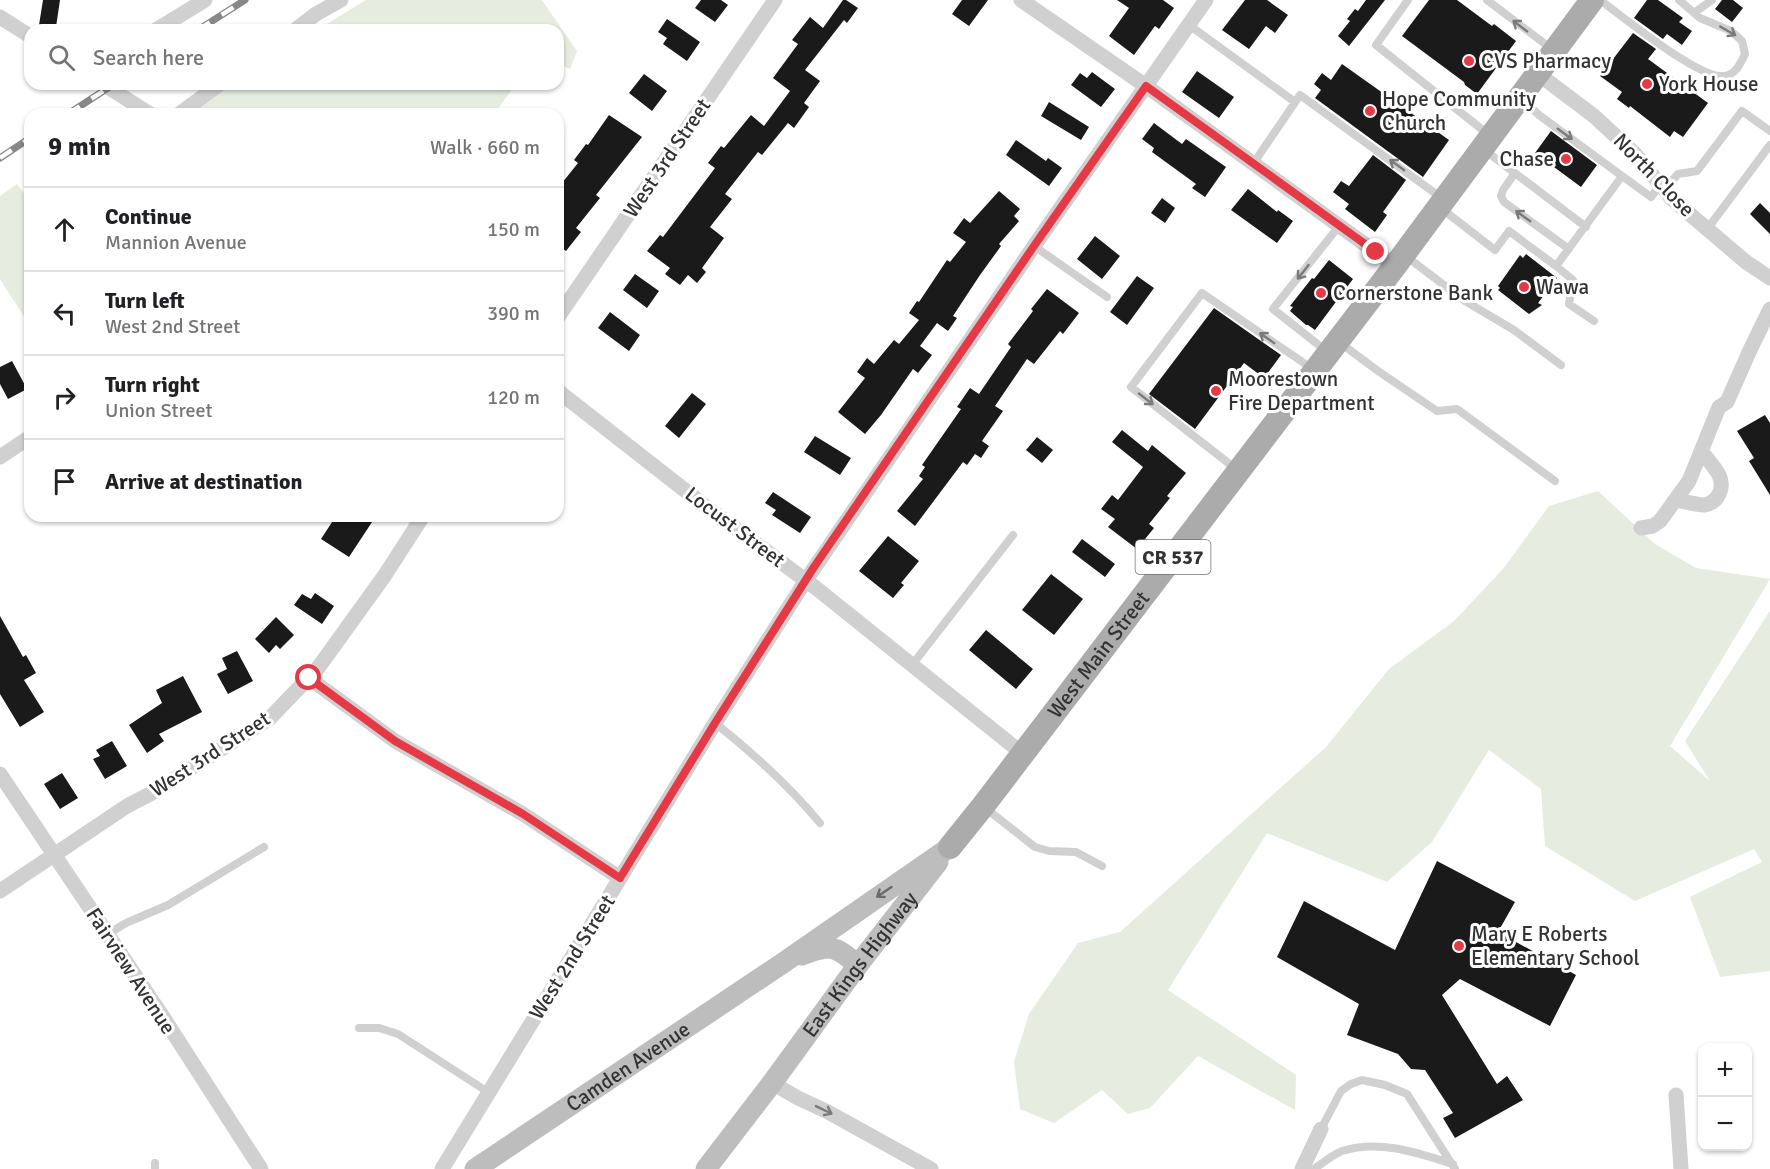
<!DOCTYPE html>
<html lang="en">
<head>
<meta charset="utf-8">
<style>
	:root { --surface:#fff; --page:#f6f6f6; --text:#202124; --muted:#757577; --line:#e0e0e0 }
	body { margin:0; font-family:Signika,sans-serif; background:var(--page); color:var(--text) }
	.controls { position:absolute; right:18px; bottom:18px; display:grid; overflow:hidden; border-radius:12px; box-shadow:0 2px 4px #0004 }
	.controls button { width:54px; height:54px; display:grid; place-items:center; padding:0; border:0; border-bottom:2px solid var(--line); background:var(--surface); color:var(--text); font:30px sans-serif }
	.stop { position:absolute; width:18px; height:18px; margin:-14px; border:4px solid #e63946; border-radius:50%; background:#fff }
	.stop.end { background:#e63946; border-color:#fff; box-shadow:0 2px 6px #0008 }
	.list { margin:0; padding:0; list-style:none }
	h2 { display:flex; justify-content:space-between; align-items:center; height:78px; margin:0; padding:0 24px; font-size:26px }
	h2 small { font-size:20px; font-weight:400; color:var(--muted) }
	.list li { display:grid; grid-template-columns:39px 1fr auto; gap:18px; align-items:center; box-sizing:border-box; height:84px; padding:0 24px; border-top:2px solid var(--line) }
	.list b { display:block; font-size:22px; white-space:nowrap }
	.list p { margin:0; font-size:20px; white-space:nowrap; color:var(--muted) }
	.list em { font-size:20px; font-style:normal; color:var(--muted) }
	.icon { flex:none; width:33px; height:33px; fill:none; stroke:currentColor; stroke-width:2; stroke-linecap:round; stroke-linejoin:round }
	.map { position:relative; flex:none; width:1770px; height:1169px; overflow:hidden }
	.search { position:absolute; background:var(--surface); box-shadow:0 2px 4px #0004; left:24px; top:24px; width:540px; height:66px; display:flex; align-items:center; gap:15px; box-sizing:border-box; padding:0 21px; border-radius:18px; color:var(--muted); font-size:22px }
	.panel { position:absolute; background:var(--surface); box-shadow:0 2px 4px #0004; left:24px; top:108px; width:540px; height:414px; border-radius:18px }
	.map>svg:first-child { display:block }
	.green { fill:#e6ecdf }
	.building { fill:#1a1a1a }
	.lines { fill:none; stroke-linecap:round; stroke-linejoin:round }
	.service { stroke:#d0d0d0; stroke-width:8 }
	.minor { stroke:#d0d0d0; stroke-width:15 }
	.secondary { stroke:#bdbdbd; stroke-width:21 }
	.primary { stroke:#ababab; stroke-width:24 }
	.rail-casing { stroke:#888; stroke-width:7 }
	.rail { stroke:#fff; stroke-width:4.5; stroke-dasharray:14; stroke-linecap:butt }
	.oneway { stroke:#7a7a7a }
	.oneway2 { stroke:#6a6a6a }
	.route { stroke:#e63946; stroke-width:8 }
	.poi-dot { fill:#e63946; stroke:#fff; stroke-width:2 }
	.labels { text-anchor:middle; stroke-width:6; stroke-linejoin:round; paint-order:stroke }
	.shield { fill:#fff; stroke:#707070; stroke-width:1.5 }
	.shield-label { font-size:20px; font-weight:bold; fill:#333 }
	.poi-label { font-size:21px; fill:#333; stroke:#fff; text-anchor:start }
	.street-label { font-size:21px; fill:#333; stroke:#fff }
</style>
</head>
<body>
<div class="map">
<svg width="1770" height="1169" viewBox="0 0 1770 1169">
	<rect width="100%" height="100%" fill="#fff"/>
	<!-- green -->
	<path class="green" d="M366 0H542L577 51 570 69 558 63V30H317Z
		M233 84H516L494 114 189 113Z
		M17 184 26 196 30 193V326L0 279V196Z
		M1598 491 1655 544 1696 568 1770 579 1670 746 1710 781 1685 741 1770 611V971L1720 977 1690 897 1762 862 1754 849 1635 901 1545 846 1541 789 1489 750 1432 842 1387 882 1267 833 1168 990 1296 1075 1295 1110 1198 1056 1150 1108 1128 1114 1102 1090 1054 1123 1020 1109 1014 1062 1029 1014 1078 943 1120 932 1326 747 1389 669 1454 621 1503 569 1549 506Z"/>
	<!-- building -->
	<path class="building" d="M43 0H60L56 27 39 25Z
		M701 0H721L728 5 715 22 695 8Z
		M843 0H846L858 8 847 23 844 20 805 70 820 81 804 103 809 107 794 128 788 123 762 155 758 152 725 194 732 199 710 227 724 238 702 268 706 272 697 283 688 275 680 285 665 274 670 268 647 251 660 235 663 237 715 168 708 163 721 146 724 148 751 115 764 126 790 91 773 78 798 44 792 40 810 17 823 28Z
		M962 0H988L969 26 952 14Z
		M1117 0H1163L1174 8 1159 29 1155 26 1134 55 1109 36 1129 8Z
		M1245 0H1267L1288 15 1275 33 1266 26 1249 49 1222 30Z
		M1366 0H1385L1349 46 1338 36 1350 21 1347 19 1355 9 1358 11Z
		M1429 0H1457L1492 26 1494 24 1516 41 1477 94 1465 85 1464 82 1402 36Z
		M1647 0H1658L1683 18 1679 22 1692 31 1682 45 1667 34 1663 39 1634 18Z
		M1722 0H1733L1743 8 1732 22 1715 9Z
		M667 19 700 42 687 61 663 44 667 38 658 32Z
		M1633 33 1656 49 1648 59 1708 103 1683 137 1674 131 1670 137 1630 106 1629 108 1617 99 1622 92 1600 76Z
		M1342 64 1449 140 1423 177 1315 98 1321 90 1314 84 1322 73 1331 80Z
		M1197 71 1234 97 1219 118 1182 92Z
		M1092 72 1115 89 1101 107 1071 85 1080 73 1087 78Z
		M644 74 667 91 652 111 629 93Z
		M1049 102 1089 127 1081 140 1041 116Z
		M609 115 642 137 596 195 600 198 576 228 581 232 566 251 558 245V188L578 163 574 160 586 144 588 145Z
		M1154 123 1182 144 1186 139 1226 167 1205 197 1192 188 1196 184 1152 152 1154 148 1142 139Z
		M1551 131 1597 165 1581 187 1535 153Z
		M1016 140 1046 161 1048 158 1062 168 1049 186 1006 155Z
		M1373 155 1406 180 1383 212 1387 215 1375 232 1345 209 1349 204 1333 192 1341 181 1349 186Z
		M1248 189 1277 212 1278 210 1293 221 1277 243 1231 210Z
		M999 191 1020 209 1014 216 1019 221 999 244 1001 246 980 275 953 316 957 318 948 331 937 323 920 346 932 355 918 373 913 369 881 415 865 434 838 412 865 378 857 372 867 358 874 364 894 340 899 344 919 320 909 313 917 301 919 302 947 260 950 262 966 242 953 233 964 218 970 223Z
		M1162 198 1175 208 1165 223 1151 213Z
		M1760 203 1770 213V234L1750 214Z
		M1095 236 1120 256 1102 279 1077 259Z
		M1526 254 1557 278 1538 303 1542 305 1529 314 1498 290 1500 288 1498 286 1520 255 1523 258Z
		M1329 260 1353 279 1315 330 1308 325H1306L1290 311 1293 307 1290 306 1312 278 1314 279Z
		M635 274 659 291 647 308 623 290Z
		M1137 276 1154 288 1127 325 1110 312Z
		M1047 289 1079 313 1063 334 1060 331 1034 364 1027 359 995 406 1003 411 982 441 989 446 981 458 975 454 967 465 963 462 915 526 897 511 923 479 919 476 925 467 922 465 961 409 957 407 970 388 979 394 1011 347 1008 344 1033 311 1031 309Z
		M1214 308 1281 355 1264 378 1244 363 1195 429 1149 394Z
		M610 312 640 335 629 351 598 328Z
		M12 361 27 389 8 399 0 384V367Z
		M692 393 706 404 679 438 665 426Z
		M1765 415 1770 423V495L1749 461 1754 458 1737 431Z
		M1122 430 1148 451 1152 445 1186 473 1167 496 1170 498 1149 524 1154 528 1137 549 1108 527 1115 519 1101 509 1112 495 1118 500 1143 467 1112 442Z
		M815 436 851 458 840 475 804 452Z
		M1037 437 1053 450 1042 463 1026 450Z
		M773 492 811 517 800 533 772 515 776 510 765 503Z
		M336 516H376L349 557 321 539Z
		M888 536 919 561 901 583 904 585 893 598 859 571Z
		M1082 539 1115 564 1105 577 1072 552Z
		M1051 574 1083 599 1054 635 1022 610Z
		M315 593 334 606 322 624 294 605 302 594 311 599Z
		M0 616 23 657 26 655 36 673 24 680 44 712 20 727 0 694Z
		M276 617 294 635 280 649 276 645 269 653 255 639Z
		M986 630 1033 669 1016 689 969 650Z
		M237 651 253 681 228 694 217 674 227 669 222 658Z
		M183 676 202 712 159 734 164 741 147 753 129 725 162 703 156 690Z
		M112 741 127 766 105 779 93 759 100 756 96 750Z
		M62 773 78 798 60 809 44 784Z
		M1437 861 1515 902 1498 932 1576 975 1550 1026 1460 979 1442 995 1497 1084 1507 1076 1523 1100 1455 1138 1443 1118 1453 1113 1425 1070 1411 1069 1398 1054 1347 1035 1359 1004 1277 957 1304 901 1395 950Z"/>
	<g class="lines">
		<!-- service -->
		<path class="service" d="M1408 0 1376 45 1489 135
			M1487 0 1553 50
			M1600 0C1622 16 1699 79 1723 76 1736 75 1740 64 1745 54L1742 41 1731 31 1700 18 1679 0
			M1694 13 1712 0
			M1189 25 1295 102
			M1523 100 1539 115 1622 176
			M1486 151 1586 227
			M1253 164 1300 95 1443 199
			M1515 173 1503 190 1501 196 1504 202 1569 249
			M1664 190 1678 174 1697 171 1742 111 1770 131
			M1442 209 1495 250 1509 231 1556 266 1622 176 1651 197 1660 185
			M1708 228 1770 145
			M1034 246 1107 297
			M1407 257 1465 301 1514 330 1561 365
			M1556 266 1573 280 1569 304 1594 321
			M1339 342 1378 371 1437 411 1457 409 1555 481
			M1325 350 1273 309 1339 226
			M1236 469 1131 387 1202 293 1314 370
			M912 665 1013 535
			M715 723C753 753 789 786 820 823
			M984 807 1035 847 1049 851 1076 852 1102 866
			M108 934 126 923 168 905 264 847
			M359 1028H379L398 1034 488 1092
			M1321 1129 1341 1091 1351 1084 1362 1080 1385 1085 1407 1094 1455 1169
			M155 1163V1169
			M1314 1169C1323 1163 1332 1155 1342 1151 1379 1139 1418 1153 1453 1164"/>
		<!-- minor -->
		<path class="minor" d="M1021 0 1146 86 1395 266
			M0 17 30 36
			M156 30 205 0
			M295 30 316 14 341 0
			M1537 73 1594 116 1635 154 1672 199 1746 262 1770 278
			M103 84 150 114
			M179 114 220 84
			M558 317 775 0
			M558 391 705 506 816 588 1023 754
			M0 457 30 437
			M1675 500C1684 501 1696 505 1704 505 1718 503 1725 488 1719 475 1715 467 1707 459 1702 452
			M1641 528 1653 526 1660 521 1689 481 1719 407 1727 402 1750 350 1770 309
			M309 678 395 741 523 814 620 878
			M0 774 163 1017 261 1169
			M0 891 127 806 152 793 269 719 318 668 385 575 423 516
			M772 1083 798 1098 828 1112 931 1169
			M1676 1095 1681 1169
			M442 1169 715 723 806 580 1034 246 1206 0
			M1302 1169 1321 1129"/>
		<!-- secondary -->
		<g class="secondary">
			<path d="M802 955C831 944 834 945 858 965"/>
			<path id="s1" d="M475 1169 783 963 950 847"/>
			<path id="s2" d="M706 1169 772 1083 858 965 938 862"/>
		</g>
		<!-- primary -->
		<path class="primary" id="s3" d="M950 847 983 806 1395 266 1592 0"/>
		<defs>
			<path id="rail" d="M198 30 245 0
				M68 114 114 84
				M0 158 30 138"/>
		</defs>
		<!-- rail casing -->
		<use href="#rail" class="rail-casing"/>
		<!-- rail -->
		<use href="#rail" class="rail"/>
	</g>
	<!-- one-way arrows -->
	<defs><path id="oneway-shaft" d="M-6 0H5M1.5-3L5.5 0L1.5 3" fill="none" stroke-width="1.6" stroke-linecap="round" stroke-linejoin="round" transform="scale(1.5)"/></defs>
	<g class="oneway">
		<use href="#oneway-shaft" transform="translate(1520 26) rotate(-143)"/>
		<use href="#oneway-shaft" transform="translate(1728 31) rotate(30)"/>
		<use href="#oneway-shaft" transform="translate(1565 134) rotate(36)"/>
		<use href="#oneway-shaft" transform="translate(1397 165) rotate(-144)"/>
		<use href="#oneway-shaft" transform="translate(1523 216) rotate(-144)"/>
		<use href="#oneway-shaft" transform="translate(1303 272) rotate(128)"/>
		<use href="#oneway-shaft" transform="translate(1267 338) rotate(-145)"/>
		<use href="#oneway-shaft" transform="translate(1146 399) rotate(38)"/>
		<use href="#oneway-shaft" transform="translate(824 1110) rotate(26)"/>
	</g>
	<use class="oneway2" href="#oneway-shaft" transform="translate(884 892) rotate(146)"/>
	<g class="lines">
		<!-- route -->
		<path class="route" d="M309 678 395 741 523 814 620 878 715 723 814 567 1034 246 1146 86 1376 252"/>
	</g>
	<!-- markers -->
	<g class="poi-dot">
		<circle cx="1469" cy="61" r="6"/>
		<circle cx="1647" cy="84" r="6"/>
		<circle cx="1370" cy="111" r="6"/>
		<circle cx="1566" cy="159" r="6"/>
		<circle cx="1524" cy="287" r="6"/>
		<circle cx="1321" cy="293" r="6"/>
		<circle cx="1216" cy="391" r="6"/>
		<circle cx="1459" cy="946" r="6"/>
	</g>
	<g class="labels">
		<!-- shield labels -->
		<rect class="shield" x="1135.5" y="540" width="75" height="34" rx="4.5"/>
		<g class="shield-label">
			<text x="1173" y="564">CR 537</text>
		</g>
		<!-- poi labels -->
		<g class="poi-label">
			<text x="1481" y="68">CVS Pharmacy</text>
			<text x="1659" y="91">York House</text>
			<text x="1382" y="106">Hope Community<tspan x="1382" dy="24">Church</tspan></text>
			<text x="1554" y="166" text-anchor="end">Chase</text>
			<text x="1536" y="294">Wawa</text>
			<text x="1333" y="300">Cornerstone Bank</text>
			<text x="1228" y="386">Moorestown<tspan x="1228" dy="24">Fire Department</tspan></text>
			<text x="1471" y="941">Mary E Roberts<tspan x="1471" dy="24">Elementary School</tspan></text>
		</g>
		<!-- street labels -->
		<g class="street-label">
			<text transform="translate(667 158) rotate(-56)" y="7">West 3rd Street</text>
			<text transform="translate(1654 175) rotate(46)" y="7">North Close</text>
			<text transform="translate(735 527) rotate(37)" y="7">Locust Street</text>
			<text dy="7" stroke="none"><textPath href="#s3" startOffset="243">West Main Street</textPath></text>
			<text transform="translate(210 754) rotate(-33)" y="7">West 3rd Street</text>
			<text transform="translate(572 957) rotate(-58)" y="7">West 2nd Street</text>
			<text dy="7" stroke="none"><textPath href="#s2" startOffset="256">East Kings Highway</textPath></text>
			<text transform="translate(131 971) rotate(57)" y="7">Fairview Avenue</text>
			<text dy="7" stroke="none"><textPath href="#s1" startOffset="184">Camden Avenue</textPath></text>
		</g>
	</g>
</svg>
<div class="controls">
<button>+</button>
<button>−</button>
</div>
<div class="stop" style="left:309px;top:678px"></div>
<div class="stop end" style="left:1376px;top:252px"></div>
<div class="search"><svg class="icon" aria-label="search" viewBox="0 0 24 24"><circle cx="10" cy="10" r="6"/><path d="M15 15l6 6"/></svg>Search here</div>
<section class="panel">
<h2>9 min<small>Walk · 660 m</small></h2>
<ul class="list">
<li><svg class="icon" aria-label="ahead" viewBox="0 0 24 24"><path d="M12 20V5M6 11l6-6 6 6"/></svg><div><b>Continue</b><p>Mannion Avenue</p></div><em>150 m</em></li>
<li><svg class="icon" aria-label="left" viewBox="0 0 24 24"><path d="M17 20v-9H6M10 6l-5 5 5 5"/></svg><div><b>Turn left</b><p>West 2nd Street</p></div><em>390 m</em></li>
<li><svg class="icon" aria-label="right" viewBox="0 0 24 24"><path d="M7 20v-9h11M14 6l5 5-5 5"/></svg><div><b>Turn right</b><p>Union Street</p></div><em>120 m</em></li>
<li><svg class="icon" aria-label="arrive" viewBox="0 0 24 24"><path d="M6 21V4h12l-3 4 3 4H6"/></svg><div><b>Arrive at destination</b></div></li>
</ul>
</section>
</div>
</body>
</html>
